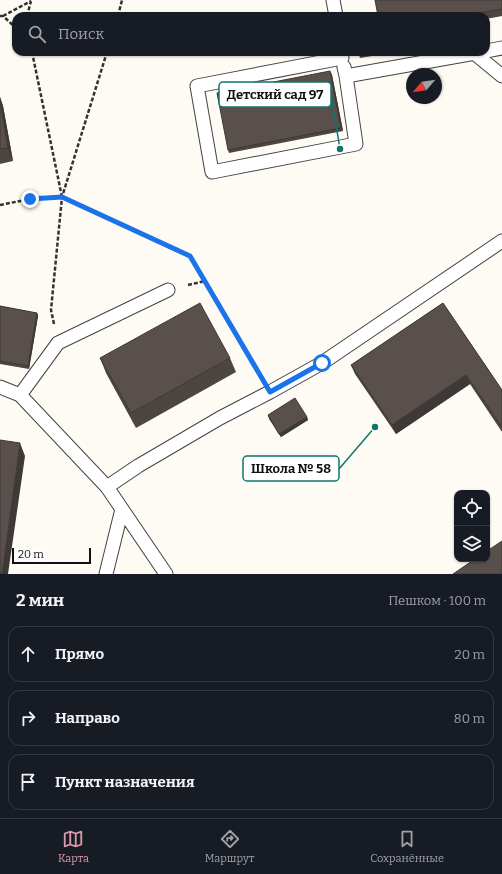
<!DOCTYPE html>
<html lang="ru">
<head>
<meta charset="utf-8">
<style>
	:root { --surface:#171b24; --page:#242831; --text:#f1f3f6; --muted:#9ea1a6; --line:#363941; --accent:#d99aa9 }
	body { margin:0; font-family:Bitter,serif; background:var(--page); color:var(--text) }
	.controls { position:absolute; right:12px; bottom:12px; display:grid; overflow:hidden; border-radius:8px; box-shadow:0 1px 3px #0004 }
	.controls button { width:36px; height:36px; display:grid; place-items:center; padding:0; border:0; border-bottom:1px solid var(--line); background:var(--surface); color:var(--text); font:20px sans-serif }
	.compass { position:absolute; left:406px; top:68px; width:36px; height:36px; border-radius:50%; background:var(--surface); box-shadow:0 1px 3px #0004; rotate:241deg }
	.scale { position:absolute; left:12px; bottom:10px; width:79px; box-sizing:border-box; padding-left:4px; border:2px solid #101010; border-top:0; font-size:11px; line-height:14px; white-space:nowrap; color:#101010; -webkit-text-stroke:3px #fff; paint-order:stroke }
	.stop { position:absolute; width:12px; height:12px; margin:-9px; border:3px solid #1a73e8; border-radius:50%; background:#fff }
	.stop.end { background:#1a73e8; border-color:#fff; box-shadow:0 1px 4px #0008 }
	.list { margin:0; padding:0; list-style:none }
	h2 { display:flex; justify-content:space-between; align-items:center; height:52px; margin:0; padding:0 16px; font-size:17px }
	h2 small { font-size:13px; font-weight:400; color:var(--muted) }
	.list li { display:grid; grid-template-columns:26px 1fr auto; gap:12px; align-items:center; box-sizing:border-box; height:56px; margin:0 8px 8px; padding:0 8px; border:1px solid var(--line); border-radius:12px }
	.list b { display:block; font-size:15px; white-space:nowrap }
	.list em { font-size:13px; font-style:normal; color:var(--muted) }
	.icon { flex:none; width:22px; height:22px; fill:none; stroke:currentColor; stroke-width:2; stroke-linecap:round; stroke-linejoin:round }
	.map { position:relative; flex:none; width:502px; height:574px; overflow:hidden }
	.search { position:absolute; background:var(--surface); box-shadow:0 1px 3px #0004; left:12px; right:12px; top:12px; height:44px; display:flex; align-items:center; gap:10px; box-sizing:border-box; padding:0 14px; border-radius:12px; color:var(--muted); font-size:15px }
	.sheet { height:244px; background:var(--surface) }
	nav { display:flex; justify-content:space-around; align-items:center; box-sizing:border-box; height:56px; border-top:1px solid var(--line); background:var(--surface); font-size:11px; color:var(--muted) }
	nav a { display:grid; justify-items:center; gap:2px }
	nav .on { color:var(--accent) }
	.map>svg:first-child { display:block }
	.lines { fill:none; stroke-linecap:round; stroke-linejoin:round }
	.service-casing { stroke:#434343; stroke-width:15 }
	.path { stroke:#323232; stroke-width:2.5; stroke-dasharray:4 2; stroke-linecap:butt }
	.service { stroke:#fff; stroke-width:13 }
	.wall { fill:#4d4542 }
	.shaded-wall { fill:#3e3836 }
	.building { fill:#59504d; stroke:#3e3836 }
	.route { stroke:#1a73e8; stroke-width:5 }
	.leader { fill:none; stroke:#0f766e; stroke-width:1.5 }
	.callout-dot { fill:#0f766e; stroke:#fff; stroke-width:1.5 }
	.callout { fill:#fff; stroke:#0f766e; stroke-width:1.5 }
	.callout-label { font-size:13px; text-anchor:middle; font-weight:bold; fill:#101010 }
</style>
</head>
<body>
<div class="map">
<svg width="502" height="574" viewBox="0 0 502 574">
	<rect width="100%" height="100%" fill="#fefbf4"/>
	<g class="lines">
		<defs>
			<path id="service" d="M333 0 336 16
				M486 51 502 48
				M474 53 502 76
				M342 58 197 86 212 172 356 144 346 76
				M344 67 346 76 481 52
				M0 387 20 395 107 487 166 574
				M20 395 58 343 168 290
				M107 487 138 466 220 418 270 392 322 363 502 241
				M106 574 122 509"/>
		</defs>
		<!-- service casing -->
		<use href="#service" class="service-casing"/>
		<!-- path -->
		<path class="path" d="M0 16H3L16 28
			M3 16 31 1
			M27 16 31 1
			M118 16 122 0
			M32 52 62 197
			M0 205 30 199 62 197 190 257 205 281
			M188 285 205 281 260 375
			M54 324 51 310 62 197 107 52"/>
		<!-- service -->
		<use href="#service" class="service"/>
	</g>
	<!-- wall -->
	<path class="wall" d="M502 0V16L486 19V16H375Z
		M358 52H396L360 58Z
		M330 71 332 75 343 131 229 153 228 150Z
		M0 97 3 106 13 161 0 164Z
		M443 303 502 390V432L470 384 396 434 355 374 351 365Z
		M0 306 37 313 38 316 29 369 0 364Z
		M100 358H230L236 372 136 428 106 373Z
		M268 415 307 417 308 420 281 437 269 419Z"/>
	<!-- shaded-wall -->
	<path class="shaded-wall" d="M330 71 332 75 343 131 341 128Z
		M0 97 3 106 13 161 8 148 0 101Z
		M37 313 38 316 29 369 28 366Z
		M466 375 470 384 396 434 392 425Z
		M307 417 308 420 281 437 279 434Z
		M20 443 25 456 8 574H2Z"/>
	<!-- building -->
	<path class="building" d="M375 0H502V9L461 16H375H378Z
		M330 71 341 128 228 150 217 93Z
		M0 101 8 148 0 149Z
		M200 303 230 358 131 413 100 358Z
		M443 303 502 390V427L466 375 392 425 351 365Z
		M0 306 37 313 28 366 0 361Z
		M295 398 307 417 279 434 268 415Z
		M0 440 20 443 2 574H0Z
		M502 541V574H453L475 559H487V551Z"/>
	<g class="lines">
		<!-- route -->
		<path class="route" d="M30 199 62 197 190 256 270 392 322 363"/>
	</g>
	<!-- callouts -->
	<path class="leader" d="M340 149L331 95M375 427L339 469"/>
	<g class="callout-dot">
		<circle cx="340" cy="149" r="4"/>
		<circle cx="375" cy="427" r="4"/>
	</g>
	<g class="callout">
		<rect x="219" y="82" width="112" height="25" rx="4"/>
		<rect x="243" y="456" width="96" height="25" rx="4"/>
	</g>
	<g class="callout-label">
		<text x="275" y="99">Детский сад 97</text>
		<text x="291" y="473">Школа № 58</text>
	</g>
</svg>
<div class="controls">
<button><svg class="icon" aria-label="locate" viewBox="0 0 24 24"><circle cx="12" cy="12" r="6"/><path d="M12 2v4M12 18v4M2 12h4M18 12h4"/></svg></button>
<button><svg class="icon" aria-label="layers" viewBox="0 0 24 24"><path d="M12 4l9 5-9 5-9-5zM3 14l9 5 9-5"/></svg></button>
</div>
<svg class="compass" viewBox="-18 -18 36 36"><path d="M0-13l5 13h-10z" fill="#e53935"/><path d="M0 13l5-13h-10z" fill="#9ea1a6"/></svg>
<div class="scale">20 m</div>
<div class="stop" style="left:322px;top:363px"></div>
<div class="stop end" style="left:30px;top:199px"></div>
<div class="search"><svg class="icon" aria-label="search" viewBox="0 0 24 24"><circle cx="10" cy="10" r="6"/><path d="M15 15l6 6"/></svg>Поиск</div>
</div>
<section class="sheet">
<h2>2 мин<small>Пешком · 100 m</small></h2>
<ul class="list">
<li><svg class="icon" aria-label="ahead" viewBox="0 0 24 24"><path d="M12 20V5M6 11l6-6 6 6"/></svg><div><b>Прямо</b></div><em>20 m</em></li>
<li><svg class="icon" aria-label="right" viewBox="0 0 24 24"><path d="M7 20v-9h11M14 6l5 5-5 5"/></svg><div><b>Направо</b></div><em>80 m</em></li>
<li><svg class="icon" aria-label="arrive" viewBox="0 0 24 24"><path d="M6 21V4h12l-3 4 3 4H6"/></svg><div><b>Пункт назначения</b></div></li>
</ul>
</section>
<nav>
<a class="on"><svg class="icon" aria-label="map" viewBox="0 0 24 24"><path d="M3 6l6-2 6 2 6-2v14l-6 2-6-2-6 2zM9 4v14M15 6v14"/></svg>Карта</a>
<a><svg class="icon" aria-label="directions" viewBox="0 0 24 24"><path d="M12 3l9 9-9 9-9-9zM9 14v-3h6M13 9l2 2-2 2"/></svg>Маршрут</a>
<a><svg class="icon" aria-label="saved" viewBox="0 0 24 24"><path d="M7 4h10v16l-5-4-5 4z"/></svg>Сохранённые</a>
</nav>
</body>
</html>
